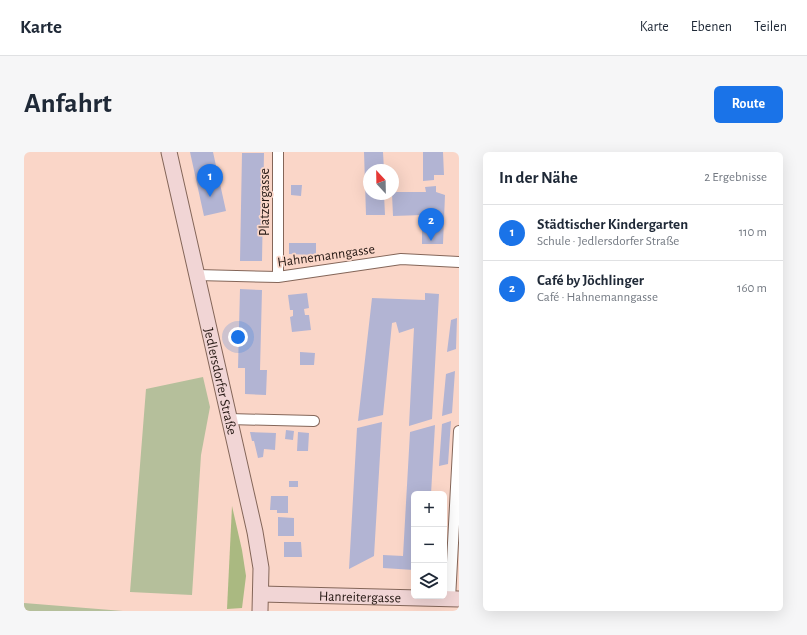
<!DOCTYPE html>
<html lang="de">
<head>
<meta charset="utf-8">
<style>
	:root { --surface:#fff; --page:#f6f6f7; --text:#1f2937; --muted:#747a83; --line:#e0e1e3; --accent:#1a73e8 }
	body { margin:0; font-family:"Alegreya Sans",sans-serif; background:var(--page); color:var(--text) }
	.controls { position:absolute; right:12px; bottom:12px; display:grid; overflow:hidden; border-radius:6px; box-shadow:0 4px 16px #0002 }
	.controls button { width:36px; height:36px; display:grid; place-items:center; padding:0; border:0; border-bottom:1px solid var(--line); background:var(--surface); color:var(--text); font:20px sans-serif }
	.compass { position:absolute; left:339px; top:12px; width:36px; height:36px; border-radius:50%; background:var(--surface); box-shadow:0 4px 16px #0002; rotate:338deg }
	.you { position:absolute; left:214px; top:185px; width:14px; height:14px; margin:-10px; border:3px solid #fff; border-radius:50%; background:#1a73e8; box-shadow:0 0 0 6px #1a73e833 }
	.badge { display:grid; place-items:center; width:26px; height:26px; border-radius:50%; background:var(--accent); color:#fff; font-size:13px; font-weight:700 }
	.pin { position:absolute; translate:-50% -33px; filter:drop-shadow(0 1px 2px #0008) }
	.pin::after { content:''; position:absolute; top:21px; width:14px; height:12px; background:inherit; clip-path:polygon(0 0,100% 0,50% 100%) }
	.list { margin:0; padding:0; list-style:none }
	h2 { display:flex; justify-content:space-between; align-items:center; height:52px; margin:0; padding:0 16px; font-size:17px }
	h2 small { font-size:13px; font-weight:400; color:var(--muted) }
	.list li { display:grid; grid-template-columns:26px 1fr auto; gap:12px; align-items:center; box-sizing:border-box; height:56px; padding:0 16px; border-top:1px solid var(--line) }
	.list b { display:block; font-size:15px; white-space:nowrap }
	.list p { margin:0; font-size:13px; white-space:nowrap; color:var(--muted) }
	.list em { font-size:13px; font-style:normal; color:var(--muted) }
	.icon { flex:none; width:22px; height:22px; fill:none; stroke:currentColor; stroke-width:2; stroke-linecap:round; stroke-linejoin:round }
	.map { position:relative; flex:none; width:435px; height:459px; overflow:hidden; border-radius:6px }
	header { display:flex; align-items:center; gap:24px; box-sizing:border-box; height:56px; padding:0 20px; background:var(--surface); border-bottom:1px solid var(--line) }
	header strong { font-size:19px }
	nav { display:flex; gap:22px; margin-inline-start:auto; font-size:14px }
	.intro { display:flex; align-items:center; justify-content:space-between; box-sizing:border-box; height:96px; padding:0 24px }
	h1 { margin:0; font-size:28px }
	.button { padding:10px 18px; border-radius:6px; background:var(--accent); color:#fff; font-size:14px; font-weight:700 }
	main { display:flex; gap:24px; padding:0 24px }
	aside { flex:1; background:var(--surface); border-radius:6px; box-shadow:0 4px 16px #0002 }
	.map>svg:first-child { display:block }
	.green { fill:#b5bf9b }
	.forest { fill:#aab981 }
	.building { fill:#b2b4d3 }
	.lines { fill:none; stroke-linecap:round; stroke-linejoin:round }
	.street-casing { stroke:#846659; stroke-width:12 }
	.secondary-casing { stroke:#846659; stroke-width:17 }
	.street { stroke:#fff; stroke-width:10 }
	.secondary { stroke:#f1d5d5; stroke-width:15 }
	.labels { text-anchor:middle; stroke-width:3.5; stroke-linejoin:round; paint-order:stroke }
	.street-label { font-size:14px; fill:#261914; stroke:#fad6c8 }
</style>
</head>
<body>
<header>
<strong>Karte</strong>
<nav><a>Karte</a><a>Ebenen</a><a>Teilen</a></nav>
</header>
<div class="intro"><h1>Anfahrt</h1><a class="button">Route</a></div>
<main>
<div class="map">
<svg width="435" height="459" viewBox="0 0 435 459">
	<rect width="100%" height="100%" fill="#fad6c8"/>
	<!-- green -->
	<path class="green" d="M179 225 186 255 177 303 168 443 106 440 122 237Z
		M0 451 99 459H0Z"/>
	<!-- forest -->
	<path class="forest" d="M208 354 218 398 222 424 218 456 203 457Z"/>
	<!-- building -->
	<path class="building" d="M166 0H189L202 59 180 64Z
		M340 0H359L360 18H345V42H360L361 63H342Z
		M399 0H419L420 23H410V28L399 29Z
		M218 1H240L238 109H216Z
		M267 33H278L277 44 267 43Z
		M412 34V40L421 43 419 92H398V63L369 64 368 42 369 40H402L401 35Z
		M265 91H292V103L265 102Z
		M216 137 238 138 236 218H243L242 243 221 242V216H214Z
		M283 141 285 156 280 157 281 163H285L287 178 268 180 266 165 269 164V158H266L264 143Z
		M401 141 415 142 408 267 385 274 390 176 375 181 372 170 368 171 359 263 334 269 348 146 401 148Z
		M433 166 432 197 423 200 427 168Z
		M276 200 291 201 290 213H276Z
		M431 219 428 261 418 264 422 222Z
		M427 269 424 312 415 314 418 272Z
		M358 270 350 404 325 417 333 276Z
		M411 273 407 342H390V418L359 416V403L379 404 386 280Z
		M262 278 270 279 269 288 261 287Z
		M226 280 252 281 251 298 240 297 239 305 234 306 230 289H228Z
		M274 280 285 281 284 299H273Z
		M265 329H274V335H265Z
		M247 344H264V361H253V358H246Z
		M254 365 270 366V384H254Z
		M260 390H277L278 405H260Z"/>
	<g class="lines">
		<defs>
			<path id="street" d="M173 123 254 125 377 107 435 110
				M254 125V0
				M205 267 290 269
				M426 447 435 279"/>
			<g id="secondary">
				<path id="s1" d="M145 0 231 380 237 416 236 459"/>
				<path id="s2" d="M237 442 435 447"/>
			</g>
		</defs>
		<!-- street casing -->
		<use href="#street" class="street-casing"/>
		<!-- secondary casing -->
		<use href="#secondary" class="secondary-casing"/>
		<!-- street -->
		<use href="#street" class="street"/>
		<!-- secondary -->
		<use href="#secondary" class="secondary"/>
	</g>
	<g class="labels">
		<!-- street labels -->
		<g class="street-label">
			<text transform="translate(240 50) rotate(-90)" y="5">Platzergasse</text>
			<text transform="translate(302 103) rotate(-8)" y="5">Hahnemanngasse</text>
			<text dy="5" stroke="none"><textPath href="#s1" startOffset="235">Jedlersdorfer Straße</textPath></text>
			<text dy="5" stroke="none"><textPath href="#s2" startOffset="99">Hanreitergasse</textPath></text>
		</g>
	</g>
</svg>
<div class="controls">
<button>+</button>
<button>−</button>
<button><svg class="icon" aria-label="layers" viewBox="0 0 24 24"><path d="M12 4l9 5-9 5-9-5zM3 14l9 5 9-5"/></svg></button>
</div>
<svg class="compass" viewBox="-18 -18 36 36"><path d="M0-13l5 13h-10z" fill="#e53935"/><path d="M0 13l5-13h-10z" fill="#747a83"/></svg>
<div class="you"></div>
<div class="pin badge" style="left:186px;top:45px">1</div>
<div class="pin badge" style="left:407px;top:89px">2</div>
</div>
<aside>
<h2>In der Nähe<small>2 Ergebnisse</small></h2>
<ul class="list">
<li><span class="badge">1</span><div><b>Städtischer Kindergarten</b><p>Schule · Jedlersdorfer Straße</p></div><em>110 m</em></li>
<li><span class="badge">2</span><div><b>Café by Jöchlinger</b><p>Café · Hahnemanngasse</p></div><em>160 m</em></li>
</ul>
</aside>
</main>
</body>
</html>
